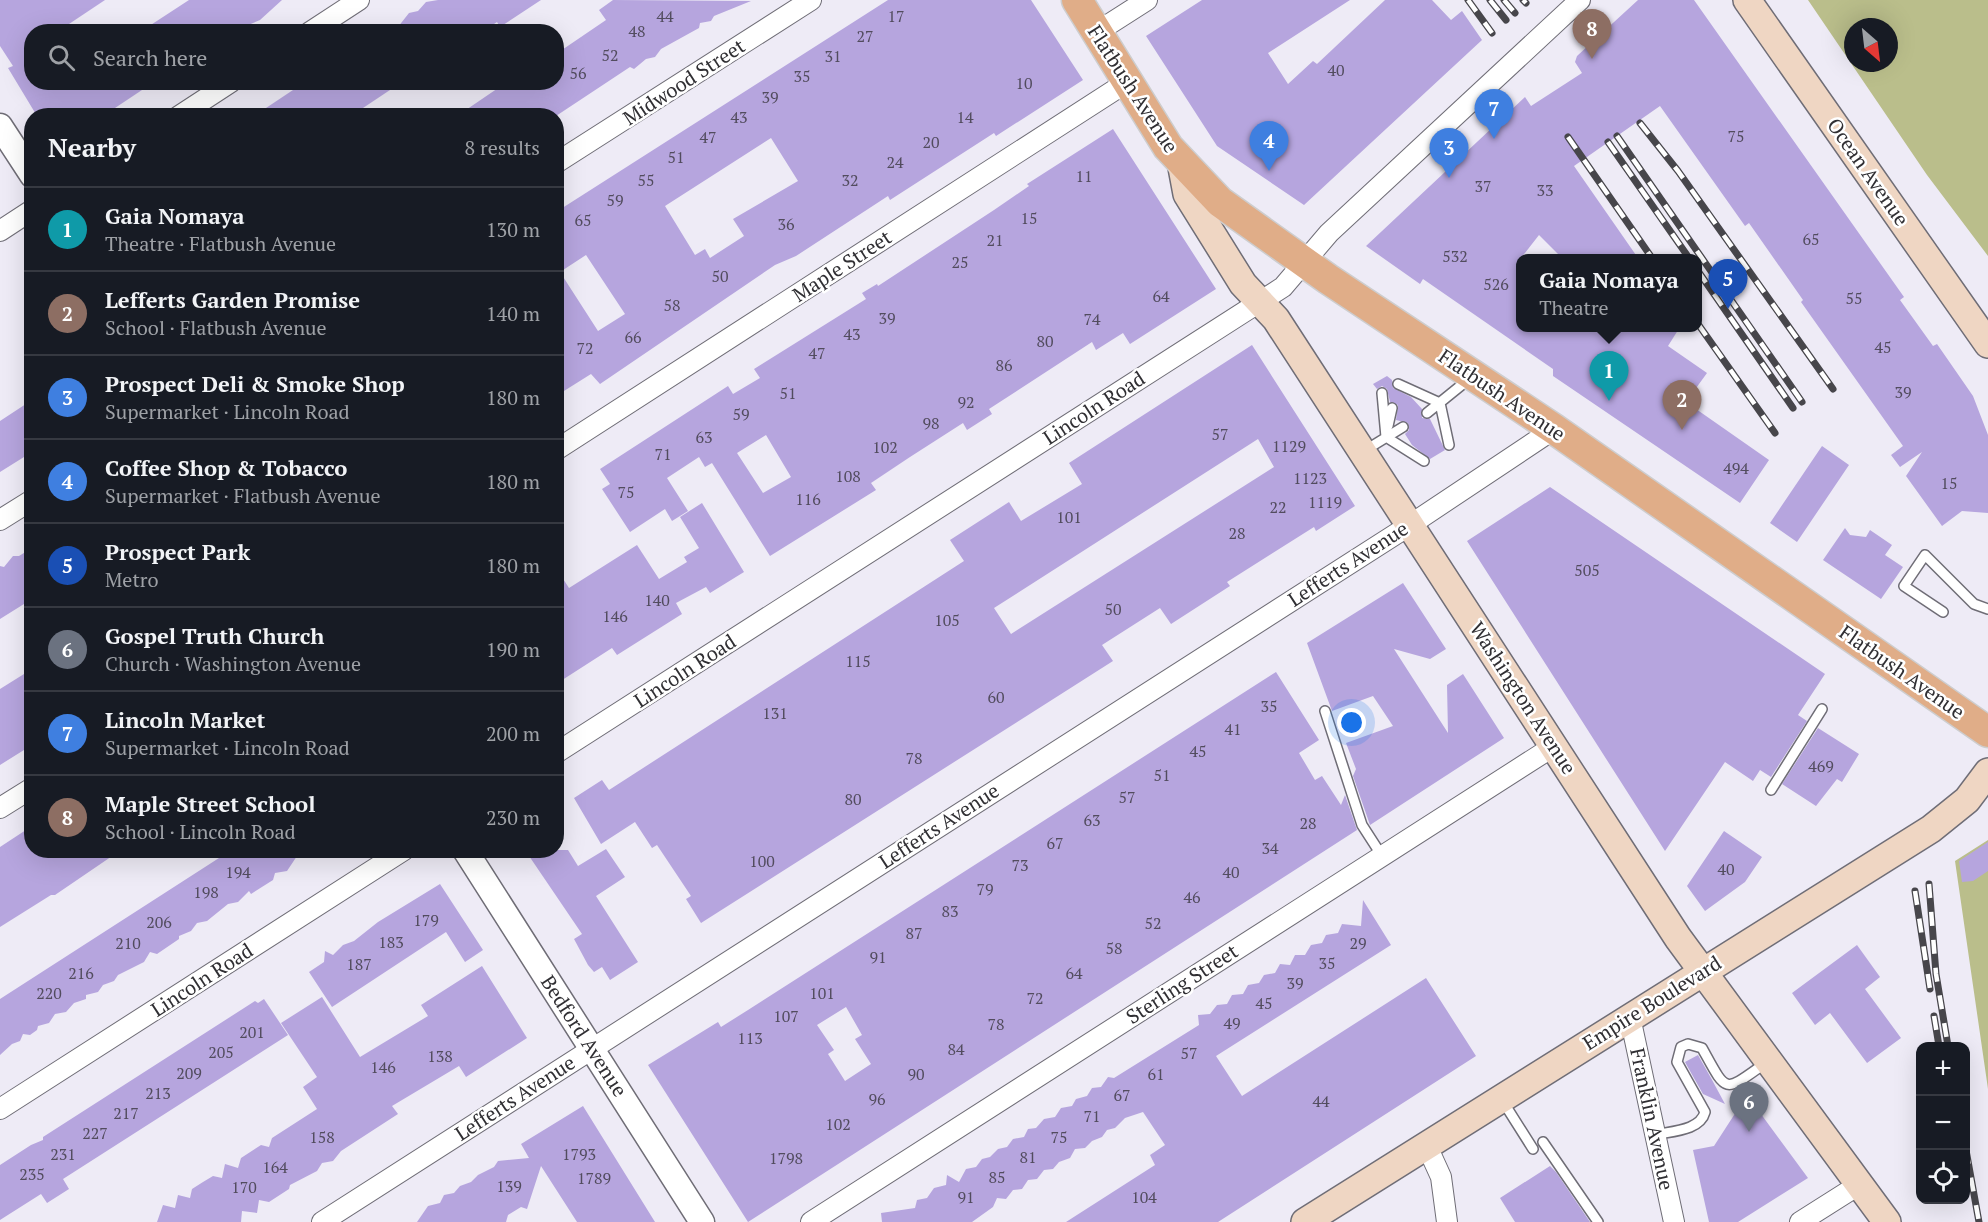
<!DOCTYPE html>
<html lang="en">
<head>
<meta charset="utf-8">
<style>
	:root { --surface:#171b24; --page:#242831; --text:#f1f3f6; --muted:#9ea1a6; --line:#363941; --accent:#91b0d6 }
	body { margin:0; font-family:"PT Serif",serif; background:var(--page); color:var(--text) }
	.controls { position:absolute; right:18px; bottom:18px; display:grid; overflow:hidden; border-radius:12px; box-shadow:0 6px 24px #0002 }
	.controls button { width:54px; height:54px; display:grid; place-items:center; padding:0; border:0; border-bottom:2px solid var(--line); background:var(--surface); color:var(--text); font:30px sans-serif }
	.compass { position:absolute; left:1844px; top:18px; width:54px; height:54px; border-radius:50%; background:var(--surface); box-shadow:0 6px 24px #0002; rotate:152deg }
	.you { position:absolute; left:1352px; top:723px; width:21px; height:21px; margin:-15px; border:4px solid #fff; border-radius:50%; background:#1a73e8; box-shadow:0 0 0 9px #1a73e833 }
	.badge { display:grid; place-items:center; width:39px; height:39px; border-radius:50%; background:var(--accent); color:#fff; font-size:20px; font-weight:700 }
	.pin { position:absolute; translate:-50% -50px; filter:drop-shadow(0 2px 3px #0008) }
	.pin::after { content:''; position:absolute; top:32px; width:21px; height:18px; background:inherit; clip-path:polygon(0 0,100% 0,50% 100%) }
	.popup { position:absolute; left:1516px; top:254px; width:186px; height:78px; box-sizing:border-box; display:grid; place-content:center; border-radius:12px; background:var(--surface); filter:drop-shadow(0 2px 4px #0005); font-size:20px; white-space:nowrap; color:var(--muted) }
	.popup b { font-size:22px; color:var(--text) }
	.popup::after { content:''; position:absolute; left:50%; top:100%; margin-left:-12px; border:12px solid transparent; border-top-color:var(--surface) }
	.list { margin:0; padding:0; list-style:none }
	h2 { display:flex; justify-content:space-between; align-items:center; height:78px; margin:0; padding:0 24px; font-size:26px }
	h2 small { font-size:20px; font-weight:400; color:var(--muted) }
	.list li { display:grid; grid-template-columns:39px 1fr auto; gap:18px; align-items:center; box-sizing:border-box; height:84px; padding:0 24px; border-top:2px solid var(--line) }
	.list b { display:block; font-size:22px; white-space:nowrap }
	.list p { margin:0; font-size:20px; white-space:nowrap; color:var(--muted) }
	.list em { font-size:20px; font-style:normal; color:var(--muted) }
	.icon { flex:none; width:33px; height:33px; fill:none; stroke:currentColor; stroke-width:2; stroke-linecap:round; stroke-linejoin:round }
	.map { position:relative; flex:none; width:1988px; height:1222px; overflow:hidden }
	.search { position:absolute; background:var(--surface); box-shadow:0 6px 24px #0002; left:24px; top:24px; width:540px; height:66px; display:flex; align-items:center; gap:15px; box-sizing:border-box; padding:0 21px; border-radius:24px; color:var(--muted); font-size:22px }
	.panel { position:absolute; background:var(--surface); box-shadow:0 6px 24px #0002; left:24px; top:108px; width:540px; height:750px; border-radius:24px }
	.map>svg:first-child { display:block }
	.green { fill:#babe8b; fill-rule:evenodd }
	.building { fill:#b6a5de; fill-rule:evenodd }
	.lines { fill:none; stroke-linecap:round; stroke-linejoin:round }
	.service-casing { stroke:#6f6d76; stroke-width:12 }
	.minor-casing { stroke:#6f6d76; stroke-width:22 }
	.tertiary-casing { stroke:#6f6d76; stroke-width:27 }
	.secondary-casing { stroke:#6f6d76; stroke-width:30 }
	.primary-casing { stroke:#cdcdce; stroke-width:33 }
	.service { stroke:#fff; stroke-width:9 }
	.minor { stroke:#fff; stroke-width:20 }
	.tertiary { stroke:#fff; stroke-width:24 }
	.secondary { stroke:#efd6c3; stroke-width:27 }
	.primary { stroke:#e0ad88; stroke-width:30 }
	.rail-casing { stroke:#47464b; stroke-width:7 }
	.rail { stroke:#fff; stroke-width:4.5; stroke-dasharray:14; stroke-linecap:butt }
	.labels { text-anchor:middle; stroke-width:5; stroke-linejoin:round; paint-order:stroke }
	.number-label { font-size:16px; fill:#524c5e }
	.street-label { font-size:20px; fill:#302f33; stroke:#fff }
</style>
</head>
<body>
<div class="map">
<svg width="1988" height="1222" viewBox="0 0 1988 1222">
	<rect width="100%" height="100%" fill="#eeebf6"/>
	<!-- green -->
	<path class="green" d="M1808 0H1988V256L1927 175ZM1853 27H1889V63H1853Z
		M1988 840V1089L1955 861Z"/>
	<!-- building -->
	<path class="building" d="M0 0H105L57 32H32V82H154L103 116H37L8 68 13 66 0 46Z
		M189 0H282L260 20 246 26 245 32H140Z
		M438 0H541L500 27 497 22 482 32H394L409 13 418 11 426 2Z
		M613 0 751 1 714 16 711 21 700 23 699 28 661 49 655 57 646 59 634 69 630 67 556 116H457L507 82H556V54L606 20 599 10Z
		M888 0H1031L1083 80 996 136 994 133 890 200 888 196 796 256 775 265 600 384 591 374 556 396V212ZM771 138 798 181 733 219 744 236 710 258 705 249 695 255 665 206ZM586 255 625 314 598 331 560 272Z
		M1202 0H1350L1268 53 1288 84 1313 61 1317 64 1385 0H1432L1451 20 1462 11 1482 40 1304 205 1217 146 1146 36Z
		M1638 0H1694L1904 297 1900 300 1933 346 1937 344 1973 396 1988 435V513L1962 511 1942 526 1906 476 1922 452 1900 467 1891 455 1903 446 1801 302 1803 300 1749 223 1745 226 1660 106 1574 166 1638 258H1562L1539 235 1521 258V327H1680L1668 346 1707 373 1686 402 1769 460 1740 503 1553 376V369L1423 279 1420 284 1366 246 1525 97 1531 106 1582 73 1575 62 1577 56Z
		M305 82H402L351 116H254Z
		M1113 129 1216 289 1130 344 1123 333 1096 350 1092 342 989 409 992 414 967 430 963 423 910 457 871 483 876 490 770 556 712 463 705 467 699 457 667 478 688 511 672 521 665 509 630 532 602 489 610 484 600 469 728 386 733 394 760 378 754 369 866 299 862 293 877 284 878 286 994 210 1029 186 1027 184ZM766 435 791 477 763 493 737 453Z
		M1252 345 1355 506 1316 531 1314 527 1227 582 1230 586 1171 624 1160 608 1102 645 1113 661 701 923 686 899 691 896 657 845 652 848 635 822 601 844 574 798 602 780 609 790 964 561 950 540 1009 502 1021 521 1082 484 1069 463ZM1258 439 1274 467 1011 634 994 608Z
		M1387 376 1392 380 1393 388 1411 397 1422 409V418L1430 419 1445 450 1430 459 1412 445 1405 434 1409 430 1408 423 1396 420 1398 405 1390 402 1387 389 1382 386 1377 389 1373 384Z
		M32 400V452L0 472V421Z
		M1822 446 1849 465 1797 542 1770 523Z
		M1550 487 1825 674 1798 715 1807 721 1771 777 1760 770 1753 781 1725 762 1665 851 1467 541Z
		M702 503 744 572 710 593 706 587 676 603 682 614 617 655 612 648 556 684V568L569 588 637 545 659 579 687 562 684 557 699 548 680 517Z
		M1845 528 1850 535 1866 537 1870 530 1892 545 1885 555 1903 567 1881 599 1823 560Z
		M32 548V599L0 619V566L4 567 13 556H19Z
		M1403 583 1446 649 1430 659 1394 649 1448 733 1447 685 1463 674 1504 738 1370 825 1353 776 1356 769 1346 743 1393 726 1373 696 1332 711 1307 643Z
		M32 669V745L0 765V689Z
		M1276 672 1319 740 1299 753 1315 780 1322 776 1341 805 1345 795 1357 830 748 1222 648 1065 718 1022 721 1027 748 1010ZM846 1007 862 1035 855 1039 871 1064 845 1081 828 1054 834 1050 817 1025Z
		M1818 728 1859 754 1842 782 1837 779 1816 806 1782 784Z
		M32 826V850H121L55 895H51L0 927V847Z
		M1724 831 1762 857 1745 882 1705 911 1687 886Z
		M1988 842V871L1973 881 1962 882 1959 861Z
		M606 849 625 877 596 896 638 962 610 980 602 967 594 972 588 965 574 939 582 934 525 850H568L578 866Z
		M214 850H301L287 871 275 873 273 880 251 894 249 891 238 902 228 904 207 921 197 923 191 931 179 936V939L157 954 150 952 144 962 118 975 114 981 103 985 98 992 86 995V999L74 1003 66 1012 55 1014 49 1023 38 1026 37 1030 30 1035 23 1034 20 1041 12 1044 0 1055V999L219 858Z
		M440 884 483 950 465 962 446 932 332 1007 309 972 324 962 325 951 333 955 343 945 354 941 378 922Z
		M1363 900 1391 945 1216 1056 1242 1096 1426 978 1476 1056 1218 1222H1066L1155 1165 1150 1155 1165 1145 1143 1112 1125 1118 1115 1128 1107 1130 1102 1137 1092 1141 1085 1148 1075 1149 1070 1158 1059 1162 1053 1169 1044 1170 1037 1179 1028 1180 1022 1189 1013 1190 1006 1199 997 1198 993 1207 972 1222H882L881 1213 915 1208 917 1200 927 1198 934 1188 946 1185 947 1175 959 1182 966 1169 976 1167 982 1159 990 1157 998 1149 1007 1147 1013 1139 1024 1137 1028 1129 1036 1128 1044 1119 1055 1117 1061 1108 1072 1106 1076 1099 1087 1096 1092 1088 1101 1087 1108 1077 1114 1078 1199 1025 1198 1015 1210 1014 1217 1005 1227 1004 1232 995 1243 994 1248 985 1259 983 1264 975 1275 973 1280 964 1290 965 1295 955H1305L1311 945 1322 943 1326 935 1338 933 1342 924 1361 926Z
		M1857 945 1880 977 1865 989 1901 1038 1867 1063 1830 1013 1815 1025 1792 993Z
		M482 966 527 1038 466 1077 459 1066 392 1106 398 1114 341 1151 333 1161 322 1163 317 1171 290 1185 289 1189 269 1202 259 1200 257 1213 242 1211 241 1222H157L163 1205 175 1208 178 1195 190 1198 192 1189 203 1182 213 1176 222 1178 225 1164 238 1168 241 1158 261 1145 269 1147 272 1138 317 1109 303 1087 317 1077 281 1023 322 997 360 1057 428 1016 421 1005Z
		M264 999 288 1035 63 1179 69 1189 47 1203 41 1194 0 1220V1165L31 1145 43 1140V1137L255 1001 258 1003Z
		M1698 1055 1711 1078 1725 1104 1703 1094 1690 1071 1685 1062Z
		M1747 1095 1808 1178 1738 1222H1709L1693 1150 1714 1146Z
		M583 1106 655 1222H577L541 1166 527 1209 521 1207 508 1215 506 1222H417L428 1206 440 1203 444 1195 454 1193 460 1186 471 1182 478 1175 494 1167 498 1161 529 1158 521 1144Z
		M1550 1166 1556 1172 1590 1222H1515L1500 1198Z"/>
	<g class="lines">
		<defs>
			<path id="service" d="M1398 384 1440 403
				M1382 393 1386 437
				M1440 403 1449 445
				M1427 413 1469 379
				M1388 426 1392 408
				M1386 437 1424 461
				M1364 451 1403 427
				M1943 612 1904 586 1925 555 1974 604 1988 609
				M1325 711 1362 825 1382 856
				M1771 790 1822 709
				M1502 1100 1533 1149
				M1654 1135C1671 1131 1700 1131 1705 1112L1677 1062 1681 1047 1688 1044 1702 1048C1728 1095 1723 1093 1767 1062
				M1543 1142 1598 1222"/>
			<path id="minor" d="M310 32 359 0
				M1097 32 1147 0
				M179 116 231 82
				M556 163 811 0
				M0 231 32 210
				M556 450 1127 82
				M0 520 32 500
				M556 753 1283 287 1329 233 1580 0
				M0 808 32 788
				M1630 1017 1674 1222
				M0 1109 404 850
				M1426 1144 1441 1177 1447 1222
				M322 1222 1410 525 1554 429
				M811 1222 1554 746
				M1800 1222 1860 1184"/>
			<path id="tertiary" d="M0 126 32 175
				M465 850 702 1222"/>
			<path id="secondary" d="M1747 0 1988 344
				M1181 162 1187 194 1243 284 1276 319 1678 938 1887 1222
				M1305 1222 1931 829 1967 800 1988 772"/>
			<path id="primary" d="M1077 0 1168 147 1220 202 1328 279 1554 429 1988 732"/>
		</defs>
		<!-- service casing -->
		<use href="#service" class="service-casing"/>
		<!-- minor casing -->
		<use href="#minor" class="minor-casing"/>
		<!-- tertiary casing -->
		<use href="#tertiary" class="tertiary-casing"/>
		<!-- secondary casing -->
		<use href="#secondary" class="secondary-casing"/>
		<!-- primary casing -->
		<use href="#primary" class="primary-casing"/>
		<!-- service -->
		<use href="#service" class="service"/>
		<!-- minor -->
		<use href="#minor" class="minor"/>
		<!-- tertiary -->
		<use href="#tertiary" class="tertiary"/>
		<!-- secondary -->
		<use href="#secondary" class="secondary"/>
		<!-- primary -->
		<use href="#primary" class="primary"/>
		<defs>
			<path id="rail" d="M1468 0 1492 33
				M1490 0 1506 20
				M1504 0 1515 13
				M1523 0 1526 3
				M1640 123 1678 171 1833 389
				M1617 136 1802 402
				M1568 137 1652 258
				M1608 142 1689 258
				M1698 271 1793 408
				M1698 324 1775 433
				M1929 884 1936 974 1948 1046
				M1915 891 1930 989
				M1934 1016 1939 1046
				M1966 1150 1979 1222"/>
		</defs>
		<!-- rail casing -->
		<use href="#rail" class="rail-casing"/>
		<!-- rail -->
		<use href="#rail" class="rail"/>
	</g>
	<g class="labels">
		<!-- number labels -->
		<g class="number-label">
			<text x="665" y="22">44</text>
			<text x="896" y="22">17</text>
			<text x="637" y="37">48</text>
			<text x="865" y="42">27</text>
			<text x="610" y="61">52</text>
			<text x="833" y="62">31</text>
			<text x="1336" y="76">40</text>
			<text x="578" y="79">56</text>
			<text x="802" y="82">35</text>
			<text x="1024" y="89">10</text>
			<text x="770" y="103">39</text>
			<text x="739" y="123">43</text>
			<text x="965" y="123">14</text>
			<text x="1736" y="142">75</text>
			<text x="708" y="143">47</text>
			<text x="931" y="148">20</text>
			<text x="676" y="163">51</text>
			<text x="895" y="168">24</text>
			<text x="1084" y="182">11</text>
			<text x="646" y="186">55</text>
			<text x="850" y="186">32</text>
			<text x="1483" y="192">37</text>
			<text x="1545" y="196">33</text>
			<text x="615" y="206">59</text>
			<text x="1029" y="224">15</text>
			<text x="583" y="226">65</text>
			<text x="786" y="230">36</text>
			<text x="1811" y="245">65</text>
			<text x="995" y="246">21</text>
			<text x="1455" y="262">532</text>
			<text x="960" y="268">25</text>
			<text x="720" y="282">50</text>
			<text x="1496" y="290">526</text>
			<text x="1161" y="302">64</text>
			<text x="1854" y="304">55</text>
			<text x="672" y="311">58</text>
			<text x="887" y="324">39</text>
			<text x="1092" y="325">74</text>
			<text x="852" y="340">43</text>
			<text x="633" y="343">66</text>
			<text x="1045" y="347">80</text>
			<text x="1883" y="353">45</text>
			<text x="585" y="354">72</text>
			<text x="817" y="359">47</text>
			<text x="1004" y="371">86</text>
			<text x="1903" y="398">39</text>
			<text x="788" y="399">51</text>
			<text x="966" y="408">92</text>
			<text x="741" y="420">59</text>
			<text x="931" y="429">98</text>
			<text x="1220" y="440">57</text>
			<text x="704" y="443">63</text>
			<text x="1289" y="452">1129</text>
			<text x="885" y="453">102</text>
			<text x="663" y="460">71</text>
			<text x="1736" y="474">494</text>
			<text x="848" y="482">108</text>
			<text x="1310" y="484">1123</text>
			<text x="1949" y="489">15</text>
			<text x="626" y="498">75</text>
			<text x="808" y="505">116</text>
			<text x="1325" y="508">1119</text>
			<text x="1278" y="513">22</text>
			<text x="1069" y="523">101</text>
			<text x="1237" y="539">28</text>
			<text x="1587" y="576">505</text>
			<text x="657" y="606">140</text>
			<text x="1113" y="615">50</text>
			<text x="615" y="622">146</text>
			<text x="947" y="626">105</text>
			<text x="858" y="667">115</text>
			<text x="996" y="703">60</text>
			<text x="1269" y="712">35</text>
			<text x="775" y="719">131</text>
			<text x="1233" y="735">41</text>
			<text x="1198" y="757">45</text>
			<text x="914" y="764">78</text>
			<text x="1821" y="772">469</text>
			<text x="1162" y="781">51</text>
			<text x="1127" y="803">57</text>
			<text x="853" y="805">80</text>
			<text x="1092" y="826">63</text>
			<text x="1308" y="829">28</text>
			<text x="1055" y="849">67</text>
			<text x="1270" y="854">34</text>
			<text x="762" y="867">100</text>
			<text x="1020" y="871">73</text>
			<text x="1726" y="875">40</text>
			<text x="238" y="878">194</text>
			<text x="1231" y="878">40</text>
			<text x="985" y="895">79</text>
			<text x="206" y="898">198</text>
			<text x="1192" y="903">46</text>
			<text x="950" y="917">83</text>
			<text x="426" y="926">179</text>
			<text x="159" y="928">206</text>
			<text x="1153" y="929">52</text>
			<text x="914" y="939">87</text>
			<text x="391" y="948">183</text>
			<text x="128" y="949">210</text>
			<text x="1358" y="949">29</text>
			<text x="1114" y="954">58</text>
			<text x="878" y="963">91</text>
			<text x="1327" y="969">35</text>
			<text x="359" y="970">187</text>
			<text x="81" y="979">216</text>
			<text x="1074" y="979">64</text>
			<text x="1295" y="989">39</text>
			<text x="49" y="999">220</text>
			<text x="822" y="999">101</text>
			<text x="1035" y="1004">72</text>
			<text x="1264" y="1009">45</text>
			<text x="786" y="1022">107</text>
			<text x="1232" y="1029">49</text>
			<text x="996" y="1030">78</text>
			<text x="252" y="1038">201</text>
			<text x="750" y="1044">113</text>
			<text x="956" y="1055">84</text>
			<text x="221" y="1058">205</text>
			<text x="1189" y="1059">57</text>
			<text x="440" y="1062">138</text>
			<text x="383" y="1073">146</text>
			<text x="189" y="1079">209</text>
			<text x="916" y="1080">90</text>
			<text x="1156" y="1080">61</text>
			<text x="158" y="1099">213</text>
			<text x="1122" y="1101">67</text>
			<text x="877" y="1105">96</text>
			<text x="1321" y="1107">44</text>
			<text x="126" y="1119">217</text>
			<text x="1092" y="1122">71</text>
			<text x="838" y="1130">102</text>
			<text x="95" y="1139">227</text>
			<text x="322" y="1143">158</text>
			<text x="1059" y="1143">75</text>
			<text x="63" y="1160">231</text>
			<text x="579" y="1160">1793</text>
			<text x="1028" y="1163">81</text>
			<text x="786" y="1164">1798</text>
			<text x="275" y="1173">164</text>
			<text x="32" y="1180">235</text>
			<text x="997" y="1183">85</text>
			<text x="594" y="1184">1789</text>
			<text x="509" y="1192">139</text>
			<text x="244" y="1193">170</text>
			<text x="966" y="1203">91</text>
			<text x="1144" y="1203">104</text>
		</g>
		<!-- street labels -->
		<g class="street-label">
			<text transform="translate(684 82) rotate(-33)" y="7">Midwood Street</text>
			<text transform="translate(1133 89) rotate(57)" y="7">Flatbush Avenue</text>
			<text transform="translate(1868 172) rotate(55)" y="7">Ocean Avenue</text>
			<text transform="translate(842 266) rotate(-33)" y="7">Maple Street</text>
			<text transform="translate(1502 395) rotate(34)" y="7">Flatbush Avenue</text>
			<text transform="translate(1094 408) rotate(-33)" y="7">Lincoln Road</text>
			<text transform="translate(1348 564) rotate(-33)" y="7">Lefferts Avenue</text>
			<text transform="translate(685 671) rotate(-33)" y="7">Lincoln Road</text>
			<text transform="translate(1902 672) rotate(35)" y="7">Flatbush Avenue</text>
			<text transform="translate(1523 698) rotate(57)" y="7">Washington Avenue</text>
			<text transform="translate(939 826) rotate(-33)" y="7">Lefferts Avenue</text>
			<text transform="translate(202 980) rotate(-33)" y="7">Lincoln Road</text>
			<text transform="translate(1182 984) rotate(-33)" y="7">Sterling Street</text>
			<text transform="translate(1652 1003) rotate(-32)" y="7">Empire Boulevard</text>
			<text transform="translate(584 1036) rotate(57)" y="7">Bedford Avenue</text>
			<text transform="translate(515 1098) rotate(-33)" y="7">Lefferts Avenue</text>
			<text transform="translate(1652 1119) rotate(78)" y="7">Franklin Avenue</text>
		</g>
	</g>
</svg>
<div class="controls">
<button>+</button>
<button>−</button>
<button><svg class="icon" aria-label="locate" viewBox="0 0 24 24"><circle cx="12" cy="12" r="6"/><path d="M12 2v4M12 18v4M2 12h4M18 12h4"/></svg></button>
</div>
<svg class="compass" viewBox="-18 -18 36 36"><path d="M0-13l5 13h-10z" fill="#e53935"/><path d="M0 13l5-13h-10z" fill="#9ea1a6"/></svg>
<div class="you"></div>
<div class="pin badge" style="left:1609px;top:401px;background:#0f9aa8">1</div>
<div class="popup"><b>Gaia Nomaya</b>Theatre</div>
<div class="pin badge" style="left:1682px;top:430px;background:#8d6e63">2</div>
<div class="pin badge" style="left:1449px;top:178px;background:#3f7fe0">3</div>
<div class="pin badge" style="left:1269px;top:171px;background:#3f7fe0">4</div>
<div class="pin badge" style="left:1728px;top:309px;background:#1a4fb4">5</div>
<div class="pin badge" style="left:1749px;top:1132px;background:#6b7280">6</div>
<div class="pin badge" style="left:1494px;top:139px;background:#3f7fe0">7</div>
<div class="pin badge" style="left:1592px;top:59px;background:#8d6e63">8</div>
<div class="search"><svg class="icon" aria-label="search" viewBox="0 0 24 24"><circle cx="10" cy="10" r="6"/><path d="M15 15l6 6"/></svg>Search here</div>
<section class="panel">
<h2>Nearby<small>8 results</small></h2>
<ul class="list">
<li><span class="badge" style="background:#0f9aa8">1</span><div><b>Gaia Nomaya</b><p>Theatre · Flatbush Avenue</p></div><em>130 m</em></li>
<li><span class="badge" style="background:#8d6e63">2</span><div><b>Lefferts Garden Promise</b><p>School · Flatbush Avenue</p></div><em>140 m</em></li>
<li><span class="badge" style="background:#3f7fe0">3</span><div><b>Prospect Deli &amp; Smoke Shop</b><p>Supermarket · Lincoln Road</p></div><em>180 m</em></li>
<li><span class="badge" style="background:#3f7fe0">4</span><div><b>Coffee Shop &amp; Tobacco</b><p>Supermarket · Flatbush Avenue</p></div><em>180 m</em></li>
<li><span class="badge" style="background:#1a4fb4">5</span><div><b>Prospect Park</b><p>Metro</p></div><em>180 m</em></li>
<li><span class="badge" style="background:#6b7280">6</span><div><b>Gospel Truth Church</b><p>Church · Washington Avenue</p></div><em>190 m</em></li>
<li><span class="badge" style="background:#3f7fe0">7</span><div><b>Lincoln Market</b><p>Supermarket · Lincoln Road</p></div><em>200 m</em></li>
<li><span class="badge" style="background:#8d6e63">8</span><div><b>Maple Street School</b><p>School · Lincoln Road</p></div><em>230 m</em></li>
</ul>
</section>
</div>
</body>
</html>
